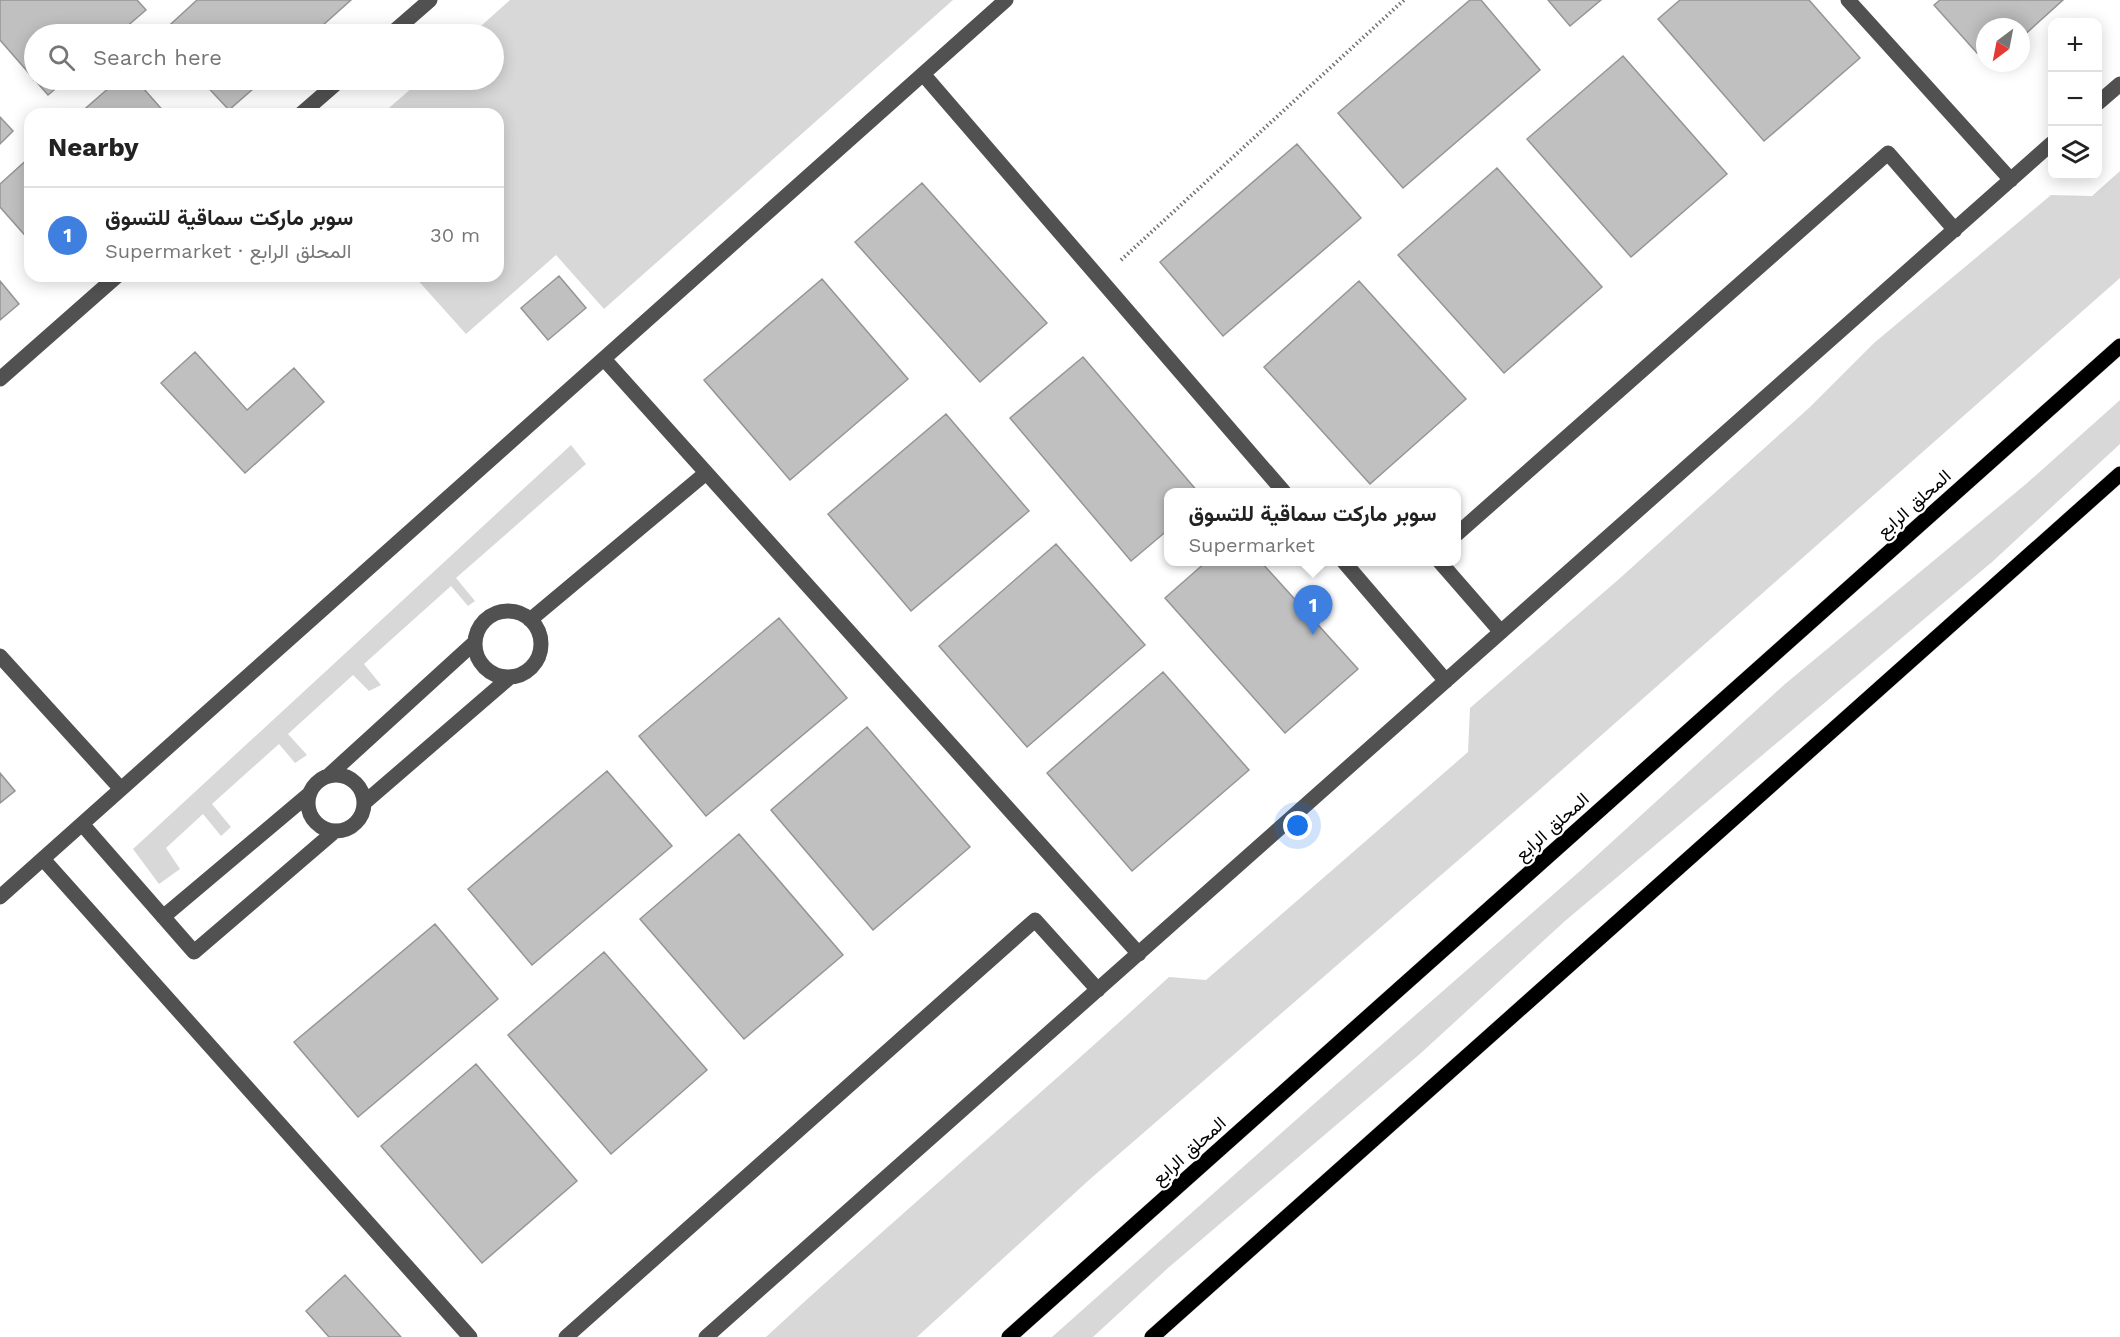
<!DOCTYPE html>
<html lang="en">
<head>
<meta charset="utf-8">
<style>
	:root { --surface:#fff; --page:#f2f2f2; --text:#222; --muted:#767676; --line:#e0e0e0; --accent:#0f766e }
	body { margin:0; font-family:"Work Sans",Vazirmatn,sans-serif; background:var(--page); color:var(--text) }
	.controls { position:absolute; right:18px; top:18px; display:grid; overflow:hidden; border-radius:12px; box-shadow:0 3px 15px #0003 }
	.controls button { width:54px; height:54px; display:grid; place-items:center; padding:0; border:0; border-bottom:2px solid var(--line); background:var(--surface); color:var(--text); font:30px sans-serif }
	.compass { position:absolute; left:1976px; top:18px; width:54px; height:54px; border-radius:50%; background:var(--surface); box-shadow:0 3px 15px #0003; rotate:212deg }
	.you { position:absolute; left:1298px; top:826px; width:21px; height:21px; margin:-15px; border:4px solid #fff; border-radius:50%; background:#1a73e8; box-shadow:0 0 0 9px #1a73e833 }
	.badge { display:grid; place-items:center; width:39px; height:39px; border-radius:50%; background:var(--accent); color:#fff; font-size:20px; font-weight:700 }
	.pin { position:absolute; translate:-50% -50px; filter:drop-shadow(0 2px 3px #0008) }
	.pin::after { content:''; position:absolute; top:32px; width:21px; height:18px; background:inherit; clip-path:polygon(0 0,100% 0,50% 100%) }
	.popup { position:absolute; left:1164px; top:488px; width:297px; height:78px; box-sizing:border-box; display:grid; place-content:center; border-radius:12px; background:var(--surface); filter:drop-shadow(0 2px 4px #0005); font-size:20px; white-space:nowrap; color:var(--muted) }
	.popup b { font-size:22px; color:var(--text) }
	.popup::after { content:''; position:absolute; left:50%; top:100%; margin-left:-12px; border:12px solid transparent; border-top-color:var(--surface) }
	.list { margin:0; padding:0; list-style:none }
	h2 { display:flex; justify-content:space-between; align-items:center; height:78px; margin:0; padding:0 24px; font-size:26px }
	h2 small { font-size:20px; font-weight:400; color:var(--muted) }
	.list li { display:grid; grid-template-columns:39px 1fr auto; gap:18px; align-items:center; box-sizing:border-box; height:96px; padding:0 24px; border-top:2px solid var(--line) }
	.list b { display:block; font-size:22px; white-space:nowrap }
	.list p { margin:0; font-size:20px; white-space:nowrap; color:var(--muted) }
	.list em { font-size:20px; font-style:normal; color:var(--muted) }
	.icon { flex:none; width:33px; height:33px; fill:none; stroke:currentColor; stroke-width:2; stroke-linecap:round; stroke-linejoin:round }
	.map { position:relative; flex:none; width:2120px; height:1337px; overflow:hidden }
	.search { position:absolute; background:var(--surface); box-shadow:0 3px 15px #0003; left:24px; top:24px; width:480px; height:66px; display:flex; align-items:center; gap:15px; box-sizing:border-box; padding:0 21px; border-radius:33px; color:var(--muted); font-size:22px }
	.panel { position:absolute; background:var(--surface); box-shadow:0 3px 15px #0003; left:24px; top:108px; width:480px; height:174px; border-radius:18px }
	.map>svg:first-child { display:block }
	.green { fill:#d8d8d8 }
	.building { fill:#c0c0c0; stroke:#959595; stroke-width:1.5 }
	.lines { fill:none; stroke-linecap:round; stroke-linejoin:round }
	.major-casing { stroke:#dbdbdb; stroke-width:16 }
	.path { stroke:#737373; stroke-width:4; stroke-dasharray:1.5 3; stroke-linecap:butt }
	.minor { stroke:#515151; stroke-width:15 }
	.major { stroke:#000; stroke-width:15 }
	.labels { text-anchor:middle; stroke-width:4.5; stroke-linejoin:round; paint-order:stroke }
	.street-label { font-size:18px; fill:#000; stroke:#fff }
</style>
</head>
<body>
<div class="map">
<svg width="2120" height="1337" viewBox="0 0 2120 1337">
	<rect width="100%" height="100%" fill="#fff"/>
	<!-- green -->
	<path class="green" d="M510 0H953L604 309 556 255 466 334 414 276H498V114H382L421 80H494V34H472Z
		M2120 171V278L1537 792 1089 1180 917 1337H766C898 1215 1036 1099 1169 977L1206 980 1468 752 1470 708 1619 579 1810 407 1874 343 2051 195 2092 196Z
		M2120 400V444L1992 562 1565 921 1421 1053 1168 1268 1093 1337H1052L1315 1103 1580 871 1785 684 2026 484Z
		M571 445 586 464 456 578 475 601 468 606 451 586 364 664 381 685 369 691 353 675 288 734 307 755 295 763 279 744 212 804 231 827 221 836 203 814 166 848 180 869 159 884 133 849Z"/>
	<!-- building -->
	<path class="building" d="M0 0H137L146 10 118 34H34V80H66L48 95 0 40Z
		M197 0H351L313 34H160Z
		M1470 0H1481L1540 70 1403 188 1338 113Z
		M1548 0H1601L1570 26Z
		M1680 0H1809L1860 58 1764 141 1658 19Z
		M1940 0H2063L2021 38V27H1985V46L1977 53 1934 5Z
		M1623 56 1727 174 1631 257 1527 139Z
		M118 80H136L166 114H79Z
		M201 80H263L229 110Z
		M0 117 13 131 0 144Z
		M1297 144 1361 218 1223 336 1160 262Z
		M30 157V241L0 207V184Z
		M1497 168 1602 287 1504 373 1398 255Z
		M922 183 1047 323 980 382 855 242Z
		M559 276 586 308 548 340 521 308Z
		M822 279 908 379 790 480 704 380Z
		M0 281 19 304 0 320Z
		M1359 281 1466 399 1370 484 1264 367Z
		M195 352 247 410 294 368 324 402 245 473 161 383Z
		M1083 357 1198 492H1169V529L1131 561 1010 418Z
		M946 414 1029 511 911 611 828 514Z
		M1056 544 1145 645 1027 747 939 646Z
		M1206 562H1261L1358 669 1285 733 1165 598Z
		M779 618 847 698 706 816 639 736Z
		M1163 672 1249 770 1132 871 1047 773Z
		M867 727 970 847 873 930 771 810Z
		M607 771 672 846 532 965 468 889Z
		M0 773 15 791 0 803Z
		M739 834 843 955 744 1039 640 919Z
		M435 924 498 999 358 1117 294 1042Z
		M604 952 707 1070 611 1154 508 1035Z
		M476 1064 577 1181 482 1263 381 1146Z
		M345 1275 401 1337H329L306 1311Z"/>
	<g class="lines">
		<defs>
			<path id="major" d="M1009 1337 2120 346
				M1152 1337 2120 474"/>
		</defs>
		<!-- major casing -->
		<use href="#major" class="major-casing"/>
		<!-- path -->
		<path class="path" d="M1121 260 1404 0"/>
		<!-- minor -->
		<path class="minor" d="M1848 0 2011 180
			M391 34 430 0
			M923 74 1284 492
			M2098 103 2120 84
			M301 114 340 80
			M604 359 1139 954
			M0 379 117 276
			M1457 534 1888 153 1955 230
			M1344 562 1446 681
			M1440 562 1501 632
			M475 644a33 33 0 1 1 66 0a33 33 0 1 1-66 0Z
			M530 620 706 473
			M0 656 121 789
			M308 803a28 28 0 1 1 56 0a28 28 0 1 1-56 0Z
			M328 776 475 642
			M364 803 509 678
			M82 824 194 952 335 831
			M43 859 470 1337
			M0 897 1006 0
			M163 917 308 795
			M566 1337 1035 920 1098 990
			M706 1337 2052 143"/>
		<!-- major -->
		<use href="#major" class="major"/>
	</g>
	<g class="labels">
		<!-- street labels -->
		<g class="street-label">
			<text transform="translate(1914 504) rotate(-42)" y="6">المحلق الرابع</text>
			<text transform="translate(1552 827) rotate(-42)" y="6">المحلق الرابع</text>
			<text transform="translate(1189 1151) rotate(-42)" y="6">المحلق الرابع</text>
		</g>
	</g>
</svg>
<div class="controls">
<button>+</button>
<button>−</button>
<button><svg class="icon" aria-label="layers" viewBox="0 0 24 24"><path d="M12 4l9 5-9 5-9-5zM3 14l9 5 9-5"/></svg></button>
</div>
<svg class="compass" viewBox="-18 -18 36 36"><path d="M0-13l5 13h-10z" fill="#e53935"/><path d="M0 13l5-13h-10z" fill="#767676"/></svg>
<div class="you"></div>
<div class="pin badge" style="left:1313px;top:635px;background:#3f7fe0">1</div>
<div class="popup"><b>سوبر ماركت سماقية للتسوق</b>Supermarket</div>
<div class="search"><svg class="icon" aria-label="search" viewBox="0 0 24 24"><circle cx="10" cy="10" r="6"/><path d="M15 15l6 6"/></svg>Search here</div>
<section class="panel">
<h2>Nearby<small></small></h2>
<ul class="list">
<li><span class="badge" style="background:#3f7fe0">1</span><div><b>سوبر ماركت سماقية للتسوق</b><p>Supermarket · المحلق الرابع</p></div><em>30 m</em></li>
</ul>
</section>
</div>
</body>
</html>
